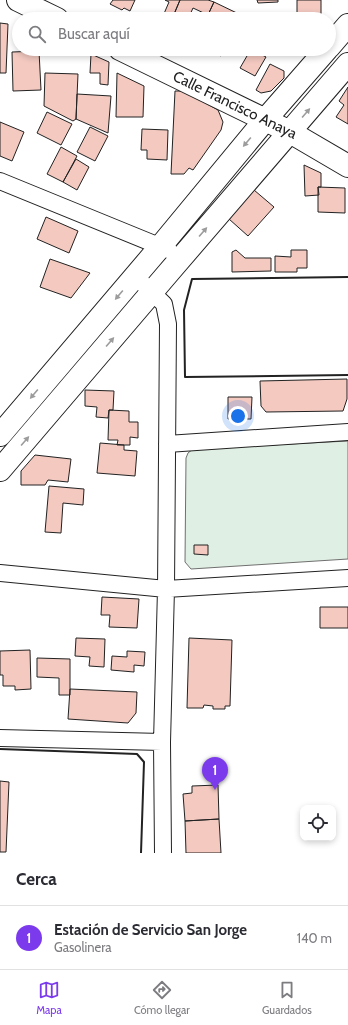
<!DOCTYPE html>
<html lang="es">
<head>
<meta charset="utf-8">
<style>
	:root { --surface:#fff; --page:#f2f2f3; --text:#2b2b33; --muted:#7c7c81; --line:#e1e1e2; --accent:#7c3aed }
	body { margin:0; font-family:Cabin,sans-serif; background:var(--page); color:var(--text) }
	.controls { position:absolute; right:12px; bottom:12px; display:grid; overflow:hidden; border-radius:8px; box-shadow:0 2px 6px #0003 }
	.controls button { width:36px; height:36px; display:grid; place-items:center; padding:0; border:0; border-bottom:1px solid var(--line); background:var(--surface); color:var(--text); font:20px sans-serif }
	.you { position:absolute; left:238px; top:416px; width:14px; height:14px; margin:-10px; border:3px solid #fff; border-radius:50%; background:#1a73e8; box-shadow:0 0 0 6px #1a73e833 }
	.badge { display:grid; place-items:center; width:26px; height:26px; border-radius:50%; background:var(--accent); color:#fff; font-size:13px; font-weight:700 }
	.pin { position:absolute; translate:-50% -33px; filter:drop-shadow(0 1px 2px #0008) }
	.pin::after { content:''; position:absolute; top:21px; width:14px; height:12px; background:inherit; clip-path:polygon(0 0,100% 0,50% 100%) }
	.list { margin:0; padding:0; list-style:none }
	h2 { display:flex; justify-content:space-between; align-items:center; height:52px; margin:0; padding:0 16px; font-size:17px }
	h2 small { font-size:13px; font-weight:400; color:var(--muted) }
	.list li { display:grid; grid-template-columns:26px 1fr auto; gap:12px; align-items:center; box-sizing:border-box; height:64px; padding:0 16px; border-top:1px solid var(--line) }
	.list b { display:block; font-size:15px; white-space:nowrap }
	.list p { margin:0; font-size:13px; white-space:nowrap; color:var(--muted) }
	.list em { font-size:13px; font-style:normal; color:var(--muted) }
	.icon { flex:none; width:22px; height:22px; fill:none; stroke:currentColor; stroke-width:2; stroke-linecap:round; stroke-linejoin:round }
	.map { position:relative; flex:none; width:348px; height:853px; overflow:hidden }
	.search { position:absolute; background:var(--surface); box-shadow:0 2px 6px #0003; left:12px; right:12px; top:12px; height:44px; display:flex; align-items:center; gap:10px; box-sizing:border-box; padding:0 14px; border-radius:22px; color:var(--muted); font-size:15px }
	.sheet { height:116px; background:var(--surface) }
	nav { display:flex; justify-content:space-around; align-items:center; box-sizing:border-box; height:56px; border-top:1px solid var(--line); background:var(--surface); font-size:11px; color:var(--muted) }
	nav a { display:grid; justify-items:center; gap:2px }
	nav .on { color:var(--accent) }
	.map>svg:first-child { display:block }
	.green { fill:#e0efe3; stroke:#6f6f6f }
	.building { fill:#f3c9c0; stroke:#222 }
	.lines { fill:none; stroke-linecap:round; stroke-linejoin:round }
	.street-casing { stroke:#222; stroke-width:18 }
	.secondary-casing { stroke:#222; stroke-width:24 }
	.street { stroke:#fff; stroke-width:16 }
	.secondary { stroke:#fff; stroke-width:22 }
	.wall { stroke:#222; stroke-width:2 }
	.oneway { fill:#9c9c9c }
	.labels { text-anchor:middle; stroke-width:3; stroke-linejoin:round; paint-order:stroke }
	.street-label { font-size:15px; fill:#222; stroke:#fff }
</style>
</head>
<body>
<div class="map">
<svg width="348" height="853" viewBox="0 0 348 853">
	<rect width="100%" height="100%" fill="#fff"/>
	<!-- green -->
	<path class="green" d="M348 441V559L191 569 185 562 186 458 188 453 193 449Z"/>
	<!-- building -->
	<path class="building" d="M113 0H135L130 11 124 8 122 10 110 4Z
		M165 0H180L172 19 163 16 169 2Z
		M180 0H208L214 2 208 15 193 8 188 19H172Z
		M257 0H278V2L258 3Z
		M297 0H321V14L297 13Z
		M214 2 241 15 239 19H206Z
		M0 23 8 24 6 73H0Z
		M213 49H225L221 56 212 51Z
		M251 49 266 57 255 76 240 68Z
		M39 51 41 90 13 91 12 52Z
		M91 54 109 62 108 85 100 84V73H90Z
		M270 64 284 71V78L271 91 261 93 256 90Z
		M45 73 78 74 76 119 73 121 44 106Z
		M117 73 144 86 143 117H116Z
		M348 87V124L336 117 344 105 339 101Z
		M175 91H184L218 110 223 122 221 130 193 170 189 168 184 174H171Z
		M77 94 111 96 108 133 76 119Z
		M47 112 72 124 61 145 37 133Z
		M0 122 24 132 12 161 0 156Z
		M90 127 108 136 95 161 77 152Z
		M142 129 168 130 167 160 147 159V150H141Z
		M61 147 77 156 63 182 47 174Z
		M76 159 89 167 77 190 63 182Z
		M304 165 321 173V187H318L319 195 305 196Z
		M318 187 345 188V213L318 212Z
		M254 190 274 207 248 236 229 219Z
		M46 217 78 231 69 253 37 239Z
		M236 250 245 258H271V271L232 272V252Z
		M291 250H307V268H297V272H275V256L291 257Z
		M50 259 90 273 71 298 40 287Z
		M347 379V399L343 411 266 412 261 406 260 381Z
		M85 390 114 391 113 410H109L108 418 96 417 97 407 85 406Z
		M228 397H252L251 419H228Z
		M109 410 129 411V422H138V438L130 437V445H117L118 440H108Z
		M100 443 124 445V450L137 451 135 476 97 473Z
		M35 455 71 459 68 482 48 480 45 485H21V471Z
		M49 486 84 489 83 505 63 503 61 533 45 532Z
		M194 545H208V555L194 554Z
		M102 597 139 599 137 628 109 627 110 615H101Z
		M320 607H348V628H320Z
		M76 638 105 639 104 667 89 666 90 657 75 656Z
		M189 638 232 640 230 706H225V709H213V706L204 705 203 708H187Z
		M30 650 31 689 15 690V686H3V675H0V651Z
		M127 651 145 652 144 666 134 665V672L111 670 112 656 127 657Z
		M37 658 70 659V695H59V678L37 677Z
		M70 689 137 692 136 713 128 723 68 719Z
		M0 781 9 782 6 852H0Z
		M218 785 219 819 185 821 183 794 192 793V786Z
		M219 819 221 853H186L185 821Z"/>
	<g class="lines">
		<defs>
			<path id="street" d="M0 181 169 250
				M135 276 164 304 168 324 166 589 162 742 163 853
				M167 444 348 432
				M0 573 166 589 348 578
				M0 738 162 742"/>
			<path id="secondary" d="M18 0 57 19
				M329 47 348 25
				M120 49 290 132 348 166
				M0 435 160 247 265 120 327 49
				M0 470 169 272 348 64"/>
		</defs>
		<!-- street casing -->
		<use href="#street" class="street-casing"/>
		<!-- secondary casing -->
		<use href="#secondary" class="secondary-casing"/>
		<!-- street -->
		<use href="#street" class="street"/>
		<!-- secondary -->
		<use href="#secondary" class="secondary"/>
		<!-- wall -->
		<path class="wall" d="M348 277 192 279 184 310 185 377 348 375
			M0 749 137 754 144 762 141 853"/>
	</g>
	<!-- one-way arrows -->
	<defs><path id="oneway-solid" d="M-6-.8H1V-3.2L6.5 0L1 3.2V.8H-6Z"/></defs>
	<g class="oneway">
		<use href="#oneway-solid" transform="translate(306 113) rotate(-49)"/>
		<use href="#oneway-solid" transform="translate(247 142) rotate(130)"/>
		<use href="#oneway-solid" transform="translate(203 232) rotate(-49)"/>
		<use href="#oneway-solid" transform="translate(119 295) rotate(130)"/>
		<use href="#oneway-solid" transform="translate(110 342) rotate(-49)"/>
		<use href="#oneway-solid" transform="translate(34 394) rotate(130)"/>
		<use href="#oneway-solid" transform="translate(25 441) rotate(-49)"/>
	</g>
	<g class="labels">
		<!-- street labels -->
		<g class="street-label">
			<text transform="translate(235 105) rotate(26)" y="5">Calle Francisco Anaya</text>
		</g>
	</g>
</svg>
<div class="controls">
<button><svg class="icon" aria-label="locate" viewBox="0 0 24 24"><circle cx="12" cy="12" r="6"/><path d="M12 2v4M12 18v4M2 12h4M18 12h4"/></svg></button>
</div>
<div class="you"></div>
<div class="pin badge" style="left:215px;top:790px">1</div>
<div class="search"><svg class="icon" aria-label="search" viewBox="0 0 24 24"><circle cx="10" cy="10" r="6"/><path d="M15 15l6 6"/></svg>Buscar aquí</div>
</div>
<section class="sheet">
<h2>Cerca<small></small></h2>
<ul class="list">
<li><span class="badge">1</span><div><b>Estación de Servicio San Jorge</b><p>Gasolinera</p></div><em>140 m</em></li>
</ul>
</section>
<nav>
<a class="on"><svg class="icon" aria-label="map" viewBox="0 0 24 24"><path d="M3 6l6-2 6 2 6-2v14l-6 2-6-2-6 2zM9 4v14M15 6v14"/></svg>Mapa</a>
<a><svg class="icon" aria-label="directions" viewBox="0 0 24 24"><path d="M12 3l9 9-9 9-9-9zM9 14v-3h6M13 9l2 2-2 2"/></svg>Cómo llegar</a>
<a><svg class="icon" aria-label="saved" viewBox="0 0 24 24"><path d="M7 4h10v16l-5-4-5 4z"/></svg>Guardados</a>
</nav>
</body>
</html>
